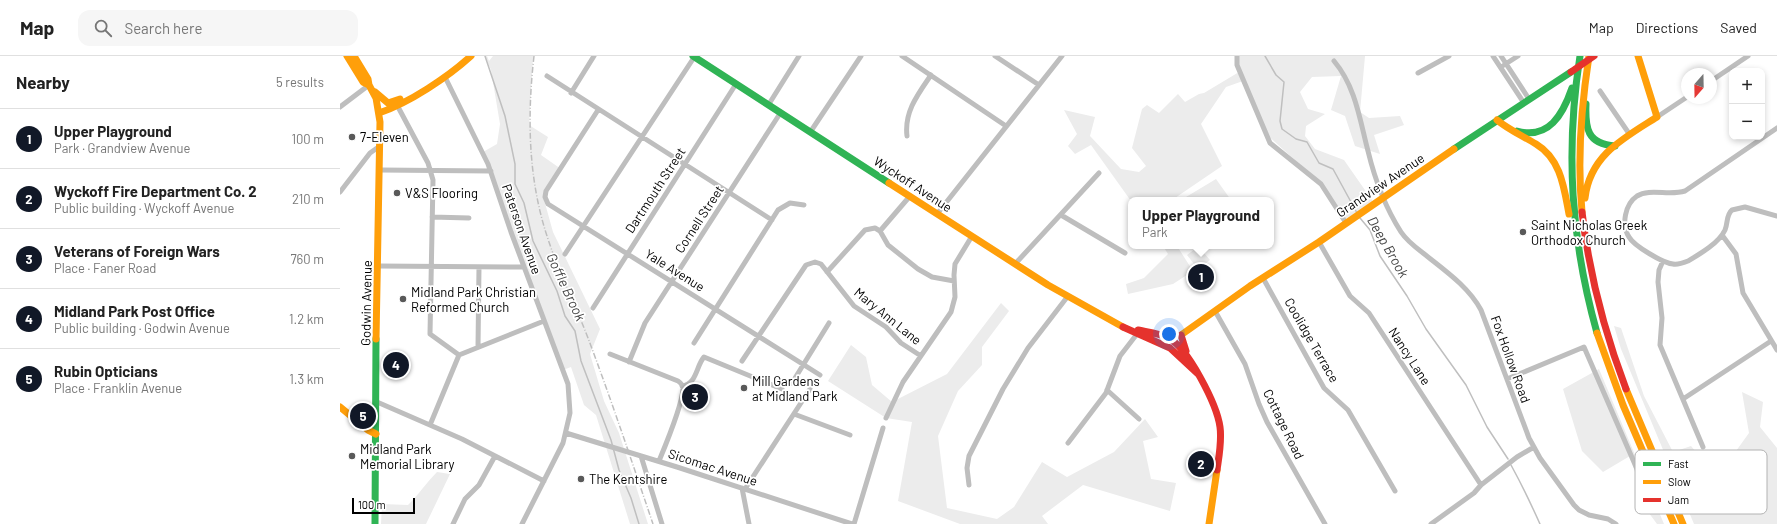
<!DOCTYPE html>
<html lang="en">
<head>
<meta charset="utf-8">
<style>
	:root { --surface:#fff; --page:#f6f6f6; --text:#222; --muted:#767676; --line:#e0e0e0; --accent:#111827 }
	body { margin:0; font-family:Barlow,sans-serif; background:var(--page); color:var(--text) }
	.controls { position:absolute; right:12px; top:12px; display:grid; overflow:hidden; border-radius:8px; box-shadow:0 2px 6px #0003 }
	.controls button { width:36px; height:36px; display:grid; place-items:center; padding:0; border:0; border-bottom:1px solid var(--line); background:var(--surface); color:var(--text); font:20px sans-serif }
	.compass { position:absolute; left:1341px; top:12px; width:36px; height:36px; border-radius:50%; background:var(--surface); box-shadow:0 2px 6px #0003; rotate:200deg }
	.scale { position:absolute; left:12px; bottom:10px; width:63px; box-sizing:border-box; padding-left:4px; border:2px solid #000; border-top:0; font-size:11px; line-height:14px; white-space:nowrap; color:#000; -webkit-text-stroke:3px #fff; paint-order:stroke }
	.you { position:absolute; left:829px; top:278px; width:14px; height:14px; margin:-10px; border:3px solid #fff; border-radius:50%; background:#1a73e8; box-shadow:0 0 0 6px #1a73e833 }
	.badge { display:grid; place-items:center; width:26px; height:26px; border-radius:50%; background:var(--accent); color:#fff; font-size:13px; font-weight:700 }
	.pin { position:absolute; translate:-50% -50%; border:2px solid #fff; box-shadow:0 1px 4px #0006 }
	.popup { position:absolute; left:788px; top:141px; width:146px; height:52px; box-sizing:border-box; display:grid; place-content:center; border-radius:8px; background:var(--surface); filter:drop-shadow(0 1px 3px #0005); font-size:13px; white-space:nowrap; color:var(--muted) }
	.popup b { font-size:15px; color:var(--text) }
	.popup::after { content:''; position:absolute; left:50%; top:100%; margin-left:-8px; border:8px solid transparent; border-top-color:var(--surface) }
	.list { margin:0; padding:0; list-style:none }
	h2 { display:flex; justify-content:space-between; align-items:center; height:52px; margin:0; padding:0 16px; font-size:17px }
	h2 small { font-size:13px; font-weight:400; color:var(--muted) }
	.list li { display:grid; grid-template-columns:26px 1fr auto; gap:12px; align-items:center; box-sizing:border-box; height:60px; padding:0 16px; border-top:1px solid var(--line) }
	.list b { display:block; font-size:15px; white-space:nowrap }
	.list p { margin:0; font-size:13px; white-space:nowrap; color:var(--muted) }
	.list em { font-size:13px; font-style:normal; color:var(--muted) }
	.icon { flex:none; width:22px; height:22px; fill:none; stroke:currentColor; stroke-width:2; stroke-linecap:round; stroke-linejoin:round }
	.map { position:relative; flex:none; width:1437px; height:468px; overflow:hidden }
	header { display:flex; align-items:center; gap:24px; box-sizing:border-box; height:56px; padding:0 20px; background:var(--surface); border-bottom:1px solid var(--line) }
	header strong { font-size:19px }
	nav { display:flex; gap:22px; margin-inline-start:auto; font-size:14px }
	.search { width:280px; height:36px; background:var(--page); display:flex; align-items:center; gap:10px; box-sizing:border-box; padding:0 14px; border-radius:12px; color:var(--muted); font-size:15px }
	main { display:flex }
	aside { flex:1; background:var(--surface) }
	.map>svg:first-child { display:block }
	.green { fill:#ececec }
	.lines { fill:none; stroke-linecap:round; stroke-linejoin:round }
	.stream { stroke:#bfbfbf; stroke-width:1.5 }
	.street { stroke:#bebebe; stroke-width:5 }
	.fast { stroke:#30b455; stroke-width:7 }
	.slow { stroke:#ff9f0a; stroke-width:7 }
	.jam { stroke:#e5322d; stroke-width:7 }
	.rail { stroke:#bebebe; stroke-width:1.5; stroke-dasharray:6 2 1 2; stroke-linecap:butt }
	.jam-bridge { stroke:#e5322d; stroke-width:7 }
	.poi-dot { fill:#595959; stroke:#fff; stroke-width:1.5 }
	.labels { text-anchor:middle; stroke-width:3.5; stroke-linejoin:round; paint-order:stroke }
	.poi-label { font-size:13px; fill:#000; stroke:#fff; text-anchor:start }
	.street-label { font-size:13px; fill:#000; stroke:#fff }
	.water-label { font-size:14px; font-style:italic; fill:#444; stroke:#fff }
	.key { fill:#fff; stroke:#b2b2b2; stroke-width:1 }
	.key-label { font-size:11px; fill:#000 }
</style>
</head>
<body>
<header>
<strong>Map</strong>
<div class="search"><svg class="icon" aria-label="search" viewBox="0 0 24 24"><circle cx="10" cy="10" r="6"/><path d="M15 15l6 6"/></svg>Search here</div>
<nav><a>Map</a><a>Directions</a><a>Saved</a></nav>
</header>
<main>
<aside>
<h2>Nearby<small>5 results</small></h2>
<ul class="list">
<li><span class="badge">1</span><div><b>Upper Playground</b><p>Park · Grandview Avenue</p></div><em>100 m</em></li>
<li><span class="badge">2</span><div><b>Wyckoff Fire Department Co. 2</b><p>Public building · Wyckoff Avenue</p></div><em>210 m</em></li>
<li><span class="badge">3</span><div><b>Veterans of Foreign Wars</b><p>Place · Faner Road</p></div><em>760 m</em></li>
<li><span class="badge">4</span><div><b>Midland Park Post Office</b><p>Public building · Godwin Avenue</p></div><em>1.2 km</em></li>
<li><span class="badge">5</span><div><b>Rubin Opticians</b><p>Place · Franklin Avenue</p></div><em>1.3 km</em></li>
</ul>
</aside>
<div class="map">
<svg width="1437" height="468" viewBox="0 0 1437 468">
	<rect width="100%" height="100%" fill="#fff"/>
	<!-- green -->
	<path class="green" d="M145 0H147L149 5 153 0H193L189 69 208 81 201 99 221 113 203 140 213 176 260 273 250 298 264 345 279 377 308 468H290L256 359 244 349 231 311 223 314 143 96 157 88 160 68 151 14Z
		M898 0H1025L1020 56 1029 62 1060 60 1064 69 1034 79 1040 98 1015 90 1005 60 991 54 1001 20 972 21 960 36 968 53 985 58 966 70 965 80 975 93 1004 104 1034 147 1007 165 978 125 924 76 903 25 886 31 861 68 882 110 832 144 791 145 751 89 735 98 728 90 737 78 724 54 755 61 750 80 781 113 799 116 806 110 792 92 802 53 807 49 819 57 838 38 845 46 859 38 864 37 899 16Z
		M876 123 891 144H841Z
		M823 190H837L853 215 833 228 788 238 786 228 804 222 828 198Z
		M855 193 864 197 870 204 862 210 871 223 861 232 851 218 858 213 847 199Z
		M661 247 669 255 642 291V309L618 335 598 380 607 452 657 463 674 451 702 406 727 421 774 396 805 363 818 381 803 385 811 423 836 427 830 455 743 429 702 460 708 468H620L558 445 572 366 546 362 488 325 511 289 526 301 532 329 552 346 607 318Z
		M1274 270 1281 272 1304 340 1333 396 1351 390 1369 411 1383 413 1409 377 1402 336 1423 346 1420 371 1437 392V468H1354L1281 293Z
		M1259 313 1324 468H1317L1306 453 1290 400 1263 416 1242 395 1223 333Z
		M97 416 110 418 86 468H41L42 448 68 449C79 438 86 427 97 416Z"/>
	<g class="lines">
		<!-- stream -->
		<path class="stream" d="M145 0 165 60 175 108V128L184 147 193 185 217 235 225 260 235 275 241 305 271 384 279 414 291 442 299 468
			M925 0 936 19 944 26 940 65 942 73 956 83 967 86 979 107 993 113 1017 157
			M1020 162 1030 174 1040 200 1067 240 1086 273 1126 329 1147 371 1168 403
			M1171 409C1182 429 1191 448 1200 468"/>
		<!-- street -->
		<path class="street" d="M562 0 666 70
			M655 0 699 29
			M897 0V9L930 87 981 128 1006 167
			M1153 0 1184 47
			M1161 0 1189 43
			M994 5C1016 31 1020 65 1028 95 1035 124 1045 151 1061 176 1067 185 1075 191 1083 197 1104 214 1128 230 1141 254L1189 382 1200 402 1234 449 1239 454 1249 459 1268 463 1276 468
			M1164 9 1178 0
			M1078 17 1109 0
			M207 20 432 164
			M105 21 148 108 171 176 228 328 230 357 223 387 182 468
			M1371 25 1408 0
			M1260 35 1290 79
			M231 37 254 0
			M429 48 459 0
			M57 49 88 107 93 124 90 278 119 299
			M0 51 29 29
			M258 54 206 135 205 141 208 148 480 319
			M1317 61 1347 41
			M1437 72 1345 135C1329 140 1310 132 1297 140 1285 148 1281 169 1289 181 1294 190 1323 207 1333 208 1338 209 1343 207 1348 205 1360 198 1379 187 1385 174 1388 167 1386 159 1392 154L1405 151 1437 160
			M471 75 521 0
			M567 80C564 56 578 38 591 19
			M40 114 151 115
			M0 136 30 97 40 90
			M597 158 722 0
			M721 159 785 197
			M92 161 129 162
			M540 175 570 140
			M1382 179 1396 198 1403 237 1437 294
			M979 186 1010 240 1029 257 1141 429
			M225 198 355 0
			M1323 205 1319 214 1318 226 1322 262 1320 289 1363 391
			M675 208 759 117
			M38 210 183 211
			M487 216 525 174 535 172 540 175 548 189 578 213 592 221 614 225
			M923 222 984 332 1008 354 1055 435
			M253 252 396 28
			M875 255 905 308 919 348 927 366 985 468
			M354 287 438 154 450 147 464 149
			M138 291 139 211
			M270 298 338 325C341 327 343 329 343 333 342 350 326 388 319 405
			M402 305 466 209 475 206 481 208 514 250 546 271 561 287 581 300
			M289 306 305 267 441 56
			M1167 323 1244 291 1300 420
			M452 327 489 267
			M342 330C357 328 356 310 364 301L442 333
			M767 334 799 363
			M1343 343 1431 285
			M37 346 122 383 204 425
			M454 358 510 379
			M546 362 563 326 611 256 615 241 614 219 615 208 632 180
			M90 369 119 299 204 265
			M226 377 337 411 512 468
			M728 387 766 337 780 300 797 278
			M301 400 322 468
			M629 429 627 412 629 400 663 333 688 292 728 240
			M402 432 409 468
			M405 433 470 333
			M113 468 125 443 139 429 155 400
			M514 468 543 372
			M1091 468 1134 437 1141 429 1177 401 1194 391"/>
		<!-- fast -->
		<path class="fast" d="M353 0 549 127
			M1240 0C1225 96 1231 184 1257 277
			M1246 48C1245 72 1247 88 1275 90
			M1177 75C1209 84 1223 58 1232 32
			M1114 93 1231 16
			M35 468 36 283"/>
		<!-- slow -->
		<path class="slow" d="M7 0 23 26 29 29 36 42 40 66 36 283
			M14 0 28 23 29 29
			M35 36 48 47 60 43
			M39 57C69 47 108 21 131 0
			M1157 64C1169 74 1183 80 1196 88 1221 103 1224 132 1229 158
			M549 127 708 229 783 271
			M1245 142C1250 99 1284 82 1317 61L1298 0
			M1242 156C1237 104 1241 52 1249 0
			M1257 277 1283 349 1334 468
			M841 279 910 230 979 186 1114 93
			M1286 333 1343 468
			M0 351 28 374 36 378
			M869 468 877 414"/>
		<!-- jam -->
		<path class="jam" d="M1242 156C1249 217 1264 275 1286 333
			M783 271 830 292 858 318
			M798 274C807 276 819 277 828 282 848 291 877 349 880 371 882 385 879 400 877 414
			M841 279 846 295"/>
		<!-- rail -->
		<path class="rail" d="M194 0C187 61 188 124 208 183 219 217 235 248 248 282 271 343 292 406 313 468"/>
		<!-- jam-bridge -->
		<path class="jam-bridge" d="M1231 16 1254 0"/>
	</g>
	<!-- markers -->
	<g class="poi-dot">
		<circle cx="12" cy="81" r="4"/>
		<circle cx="57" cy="137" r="4"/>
		<circle cx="1183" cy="176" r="4"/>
		<circle cx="63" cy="243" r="4"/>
		<circle cx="404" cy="332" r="4"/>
		<circle cx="12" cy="400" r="4"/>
		<circle cx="241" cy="423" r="4"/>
	</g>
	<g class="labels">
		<!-- poi labels -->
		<g class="poi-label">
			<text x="20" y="86">7-Eleven</text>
			<text x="65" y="142">V&amp;S Flooring</text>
			<text x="1191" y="174">Saint Nicholas Greek<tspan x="1191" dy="15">Orthodox Church</tspan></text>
			<text x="71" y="241">Midland Park Christian<tspan x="71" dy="15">Reformed Church</tspan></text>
			<text x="412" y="330">Mill Gardens<tspan x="412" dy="15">at Midland Park</tspan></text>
			<text x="20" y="398">Midland Park<tspan x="20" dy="15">Memorial Library</tspan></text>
			<text x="249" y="428">The Kentshire</text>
		</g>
		<!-- street labels -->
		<g class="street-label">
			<text transform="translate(573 128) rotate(33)" y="5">Wyckoff Avenue</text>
			<text transform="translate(1040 129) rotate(-34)" y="5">Grandview Avenue</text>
			<text transform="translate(315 134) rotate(-57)" y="5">Dartmouth Street</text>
			<text transform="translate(359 163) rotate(-57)" y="5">Cornell Street</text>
			<text transform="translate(182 173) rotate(71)" y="5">Paterson Avenue</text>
			<text transform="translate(335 214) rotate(32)" y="5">Yale Avenue</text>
			<text transform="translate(26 247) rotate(-89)" y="5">Godwin Avenue</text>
			<text transform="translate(548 260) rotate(39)" y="5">Mary Ann Lane</text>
			<text transform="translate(972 284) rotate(60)" y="5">Coolidge Terrace</text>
			<text transform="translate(1070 300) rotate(57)" y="5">Nancy Lane</text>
			<text transform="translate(1171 303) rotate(70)" y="5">Fox Hollow Road</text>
			<text transform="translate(944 368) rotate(64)" y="5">Cottage Road</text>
			<text transform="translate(373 411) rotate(18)" y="5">Sicomac Avenue</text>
		</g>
		<!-- water labels -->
		<g class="water-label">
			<text transform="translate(1048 191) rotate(60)" y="5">Deep Brook</text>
			<text transform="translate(226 231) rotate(65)" y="5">Goffle Brook</text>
		</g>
	</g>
	<!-- legend -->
	<rect x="1295" y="394" width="132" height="64" rx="6" class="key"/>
	<rect x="1303" y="406" width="18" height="4" fill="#30b455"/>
	<rect x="1303" y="424" width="18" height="4" fill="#ff9f0a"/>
	<rect x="1303" y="442" width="18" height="4" fill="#e5322d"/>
	<g class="key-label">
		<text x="1328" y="412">Fast</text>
		<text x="1328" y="430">Slow</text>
		<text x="1328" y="448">Jam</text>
	</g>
</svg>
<div class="controls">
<button>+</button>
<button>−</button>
</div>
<svg class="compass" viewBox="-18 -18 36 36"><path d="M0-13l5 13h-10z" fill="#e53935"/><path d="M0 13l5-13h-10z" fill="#767676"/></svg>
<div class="scale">100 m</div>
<div class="you"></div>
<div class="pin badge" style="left:861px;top:221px">1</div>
<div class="popup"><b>Upper Playground</b>Park</div>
<div class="pin badge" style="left:861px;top:408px">2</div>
<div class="pin badge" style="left:355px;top:341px">3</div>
<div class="pin badge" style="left:56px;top:309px">4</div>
<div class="pin badge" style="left:23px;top:360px">5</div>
</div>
</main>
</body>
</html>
